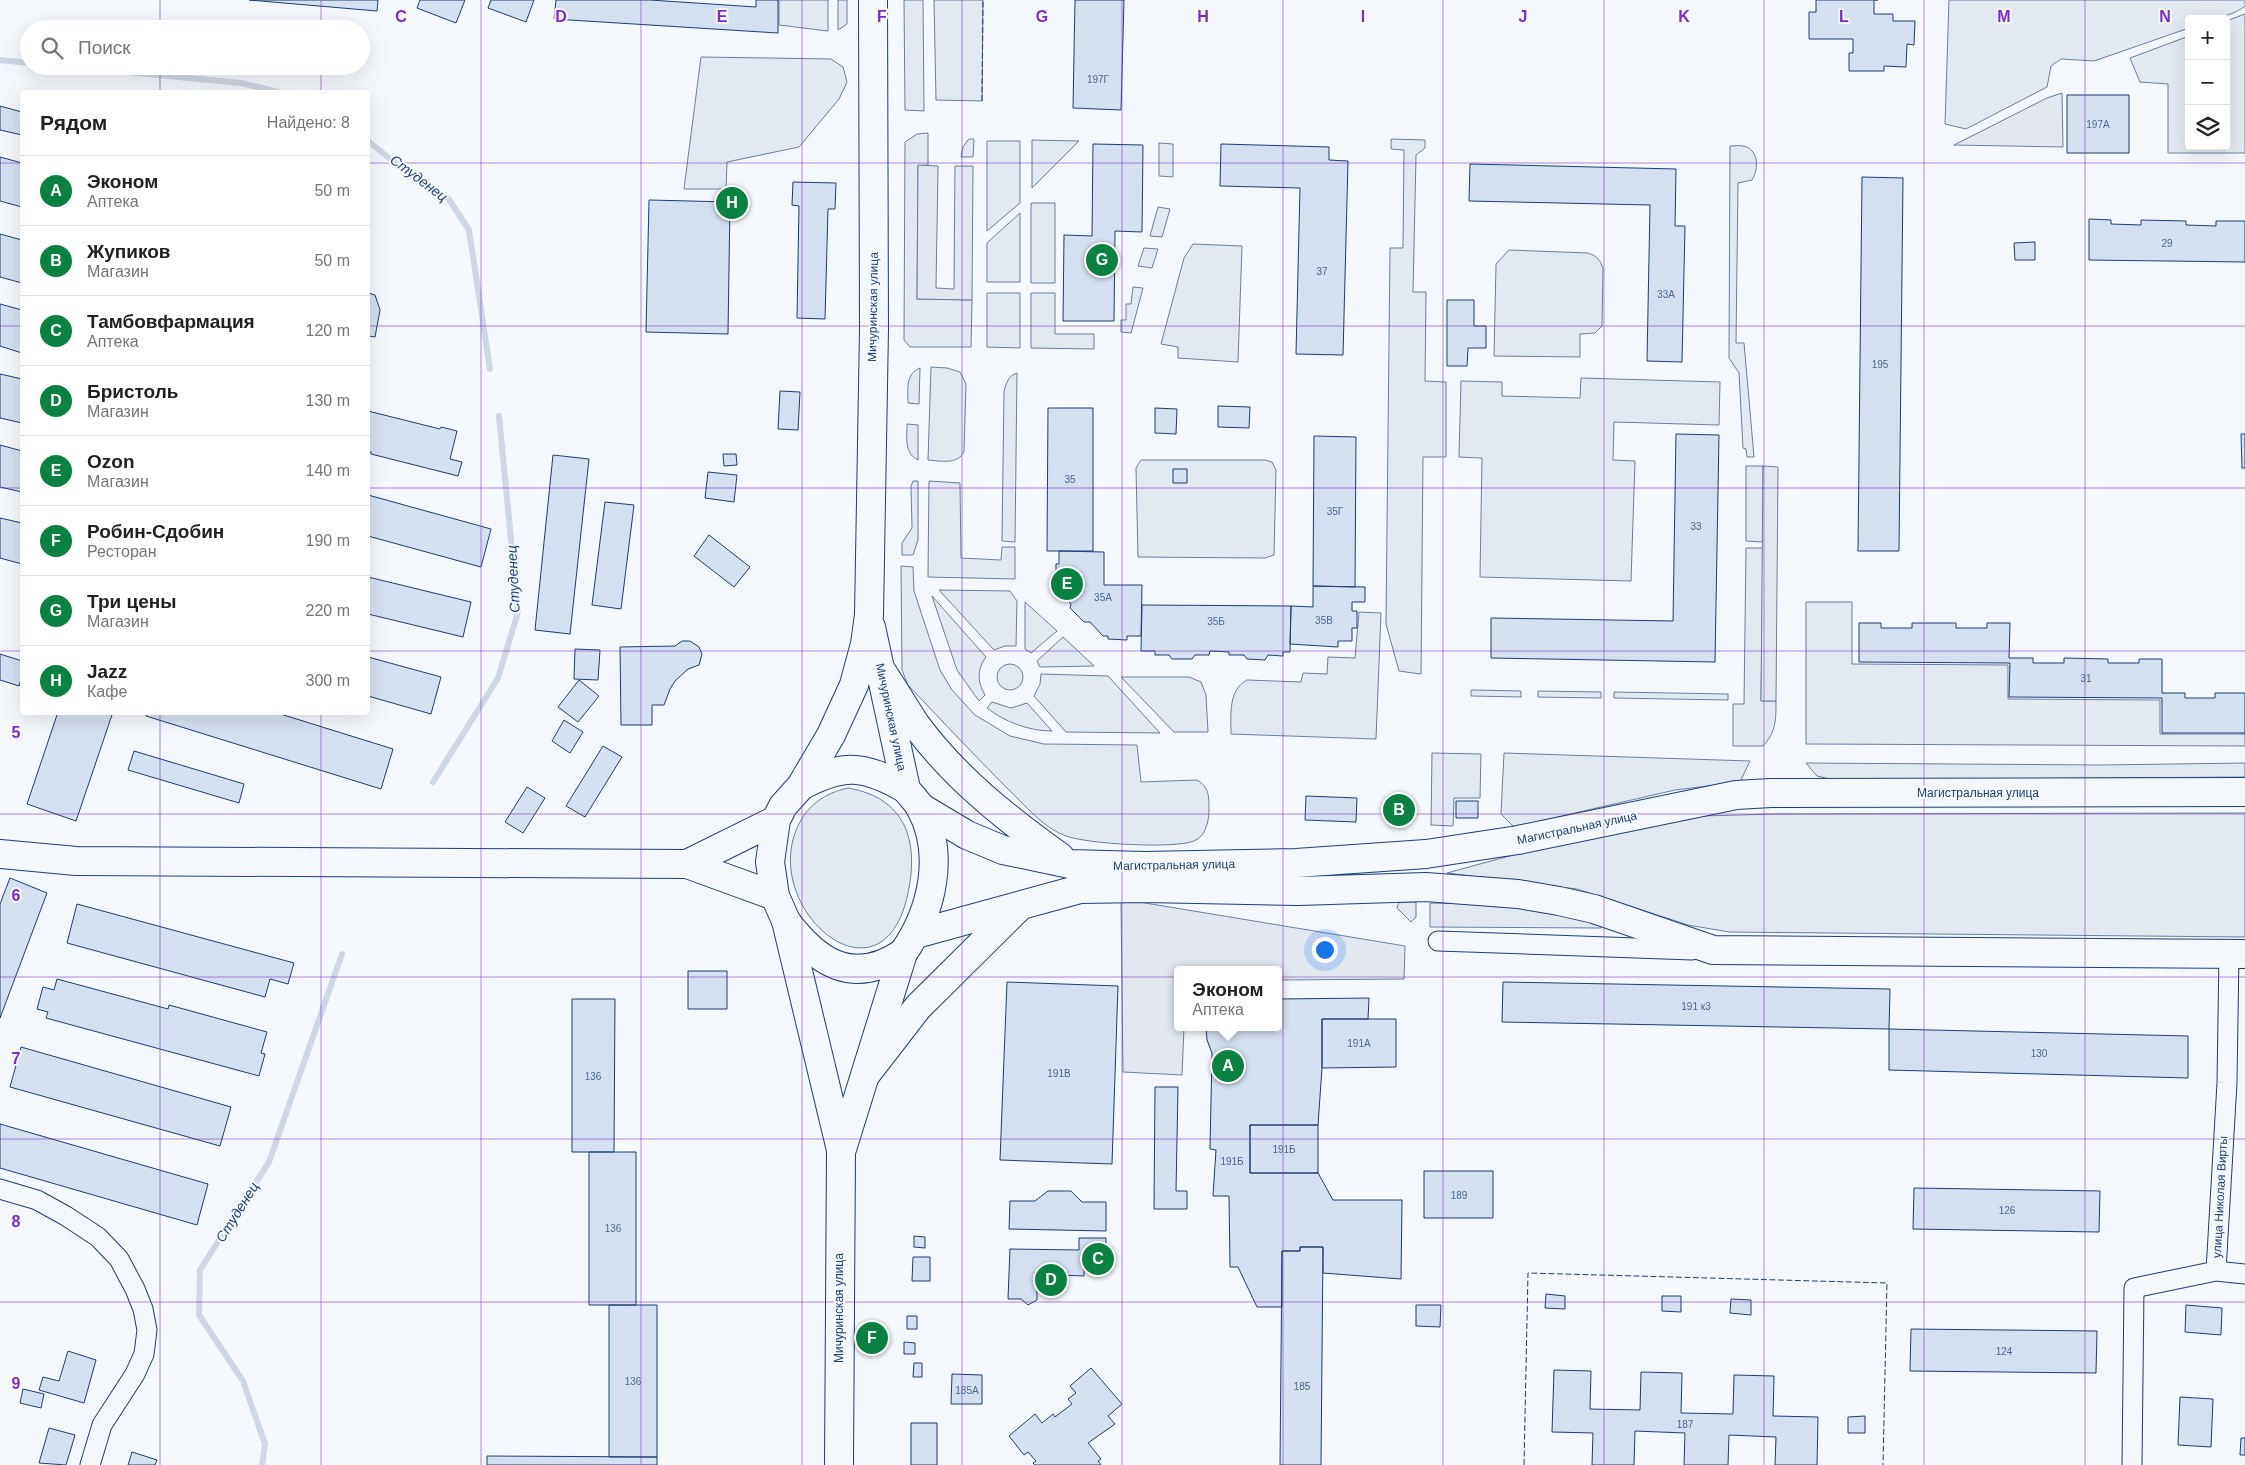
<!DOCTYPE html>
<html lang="ru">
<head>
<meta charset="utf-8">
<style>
	:root { --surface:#fff; --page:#f2f2f2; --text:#202124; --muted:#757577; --line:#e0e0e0; --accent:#0b8043 }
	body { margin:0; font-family:Helvetica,sans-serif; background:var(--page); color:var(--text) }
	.controls { position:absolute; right:15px; top:15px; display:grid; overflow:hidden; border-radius:5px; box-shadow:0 5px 20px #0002 }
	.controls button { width:45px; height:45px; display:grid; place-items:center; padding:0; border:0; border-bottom:1px solid var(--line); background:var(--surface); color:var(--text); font:25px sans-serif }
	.you { position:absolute; left:1324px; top:949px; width:18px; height:18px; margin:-12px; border:4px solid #fff; border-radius:50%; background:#1a73e8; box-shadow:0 0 0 8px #1a73e833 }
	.badge { display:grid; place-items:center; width:32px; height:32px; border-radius:50%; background:var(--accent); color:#fff; font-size:16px; font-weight:700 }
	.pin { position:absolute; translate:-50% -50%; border:2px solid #fff; box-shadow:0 1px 5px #0006 }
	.popup { position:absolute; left:1174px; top:966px; width:108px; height:65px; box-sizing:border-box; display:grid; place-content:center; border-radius:5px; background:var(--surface); filter:drop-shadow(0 1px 4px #0005); font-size:16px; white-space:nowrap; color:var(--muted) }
	.popup b { font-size:19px; color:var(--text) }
	.popup::after { content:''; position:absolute; left:50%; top:100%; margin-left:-10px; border:10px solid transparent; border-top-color:var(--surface) }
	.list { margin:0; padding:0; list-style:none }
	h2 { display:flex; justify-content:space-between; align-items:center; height:65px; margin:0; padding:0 20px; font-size:21px }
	h2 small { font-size:16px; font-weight:400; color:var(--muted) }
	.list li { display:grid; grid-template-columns:32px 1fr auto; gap:15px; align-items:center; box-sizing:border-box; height:70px; padding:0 20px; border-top:1px solid var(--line) }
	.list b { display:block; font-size:19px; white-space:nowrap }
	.list p { margin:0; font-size:16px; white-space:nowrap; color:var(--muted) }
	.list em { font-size:16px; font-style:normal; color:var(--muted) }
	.icon { flex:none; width:28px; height:28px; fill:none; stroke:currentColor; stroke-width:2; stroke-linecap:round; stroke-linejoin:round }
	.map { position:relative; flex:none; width:2245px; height:1465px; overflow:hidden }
	.search { position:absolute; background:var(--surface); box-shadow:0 5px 20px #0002; left:20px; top:20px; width:350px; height:55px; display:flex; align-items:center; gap:12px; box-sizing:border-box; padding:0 18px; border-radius:28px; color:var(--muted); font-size:19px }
	.panel { position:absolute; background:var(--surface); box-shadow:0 5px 20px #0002; left:20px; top:90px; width:350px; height:625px; border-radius:5px }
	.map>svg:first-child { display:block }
	.green { fill:#e3e9f0; stroke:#687fa3 }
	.parking { fill:#e3e8f0; stroke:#687fa3 }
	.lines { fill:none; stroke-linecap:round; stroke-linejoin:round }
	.stream { stroke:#cfd7e4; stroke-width:6 }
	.building { fill:#d5e0f0; stroke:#1d3f73 }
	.minor-casing { stroke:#1d3f73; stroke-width:21 }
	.secondary-casing { stroke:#1d3f73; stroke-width:30 }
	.primary-casing { stroke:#1d3f73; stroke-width:30 }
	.minor { stroke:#f4f7fb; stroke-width:19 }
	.secondary { stroke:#f4f7fb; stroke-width:28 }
	.primary { stroke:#f4f7fb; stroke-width:28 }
	.fence { stroke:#1d3f73; stroke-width:1; stroke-dasharray:6 2.5; stroke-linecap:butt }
	.grid { fill:none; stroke:#7b2cbf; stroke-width:1; stroke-opacity:0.55 }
	.labels { text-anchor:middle; stroke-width:4; stroke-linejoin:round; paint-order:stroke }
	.number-label { font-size:10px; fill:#4b6792 }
	.street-label { font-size:12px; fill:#1d3f73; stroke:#f4f7fb }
	.water-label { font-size:14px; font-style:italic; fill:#1d3f73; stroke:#f4f7fb }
	.grid-label { font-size:16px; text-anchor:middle; font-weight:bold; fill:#7b2cbf; stroke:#f4f7fb; stroke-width:4; stroke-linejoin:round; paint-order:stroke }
</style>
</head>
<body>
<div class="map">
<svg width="2245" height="1465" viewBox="0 0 2245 1465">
	<rect width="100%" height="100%" fill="#f4f7fb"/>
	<!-- green -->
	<path class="green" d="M779 0H828V31L779 25Z
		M838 0H847V24L838 30Z
		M904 0H923L924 111 905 110Z
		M934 0H983L982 101 936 100Z
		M1949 0H2245V6C2228 19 2209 19 2189 19V28L2094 61 2061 59 2051 66 2047 87 1966 129 1945 124Z
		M2245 14V153H2168V84L2140 82 2130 58 2189 36V146H2226V21Z
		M701 57 831 59 843 67 847 82 839 99 799 147 727 162 726 189H684Z
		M928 133V165L918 166 917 299 972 300 971 347H910L904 340 905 142 917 134Z
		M969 139H974L973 157H961L963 147Z
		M1391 139 1425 140V148L1416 155 1413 292H1426L1425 381 1446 382V457H1423L1421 674 1399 671 1386 624 1390 248H1403L1404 150 1391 149Z
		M1032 140 1079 141 1032 188Z
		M987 141H1020V203L987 231Z
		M1159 143 1173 144V177L1159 176Z
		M1730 146C1734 146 1739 145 1743 146 1759 149 1759 169 1752 180L1738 183 1736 343H1744L1754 457H1747L1746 449 1743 448 1739 373 1729 358Z
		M1031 203H1055V283H1031Z
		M1158 207 1170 209 1162 237 1150 236Z
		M1020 213V282H987V243Z
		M1193 244 1242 246 1238 362 1178 358V347L1161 344 1184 258Z
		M1144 248 1158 249 1152 268 1138 266Z
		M1509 250 1588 253C1597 256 1600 260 1603 268L1602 326 1595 333 1580 334V357L1494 356 1496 264Z
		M1133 287 1143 288 1131 333 1121 332V320H1126V304H1131Z
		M987 293H1020V348L987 347Z
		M1031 293H1055V334H1094V349L1031 348Z
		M931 367 947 368 960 372 966 384 964 451C959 465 940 461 928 460Z
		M920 368 919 404 908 403C908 390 905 374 920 368Z
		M1017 373 1015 542 1002 541 1004 391C1007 382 1008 376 1017 373Z
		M1581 378 1720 382 1719 425 1614 422 1613 460 1635 461 1631 581 1480 577 1482 458 1459 457 1461 381 1502 382V396L1580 398Z
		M907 424 918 425V460C904 453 907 438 907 424Z
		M1141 460H1265L1272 462 1276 470 1274 555 1265 558 1138 557 1136 468Z
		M1746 466H1763V542L1746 541Z
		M913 481H918V540L913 555H902V543L912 528 911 486Z
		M929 481 960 483 961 558 1001 560 1002 547H1015V579L928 577Z
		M1746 548H1763L1761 701H1776C1776 720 1776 732 1763 746H1733V704H1744Z
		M901 566 913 567 914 591 940 670 952 690 975 715 1010 736 1044 744 1137 745 1141 782 1197 780C1209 787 1209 796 1209 809 1209 821 1206 836 1194 841 1174 849 1087 844 1066 836 1043 828 1025 805 1008 789 974 755 941 720 908 685L902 670Z
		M939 590 1010 591 1017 601 1016 646H1005L994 650Z
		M932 596 986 657C977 669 977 681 985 695L979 701 957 670Z
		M1025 602 1057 631 1031 653 1025 649Z
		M1806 602H1852V664L2008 665V699L2160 700V734H2245V746L1806 744Z
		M1359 612 1381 613 1376 739 1231 734C1231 715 1228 690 1247 680L1301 682 1303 673 1327 674 1328 657 1355 658Z
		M1063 637 1094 666 1040 667 1037 661Z
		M997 677a13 13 0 1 1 26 0a13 13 0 1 1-26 0Z
		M1041 674 1108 676 1160 733 1066 732 1034 696 1040 684Z
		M1121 677H1189L1201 682 1206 695 1208 732H1174Z
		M1471 690 1521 691V697L1471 696Z
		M1538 691 1601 692V698L1538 697Z
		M1614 692 1728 694V700L1614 698Z
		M992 702 1011 708 1027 703 1052 731C1029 731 1005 722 987 708Z
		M1432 753 1481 754 1480 798H1454L1453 826 1431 825Z
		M1504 753 1750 761 1740 782 1675 790 1514 827 1501 814Z
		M1806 763 2101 765 2245 763V777L1834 780 1817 776Z
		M848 788C906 798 919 841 908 893 883 1013 761 911 797 828 807 805 825 793 848 788Z
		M2245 813V937L1729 932 1688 925 1577 889 1447 873 1590 834 1701 816 1775 814Z
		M1399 902H1416V917L1411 922 1397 908Z
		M1430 903 1519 905 1601 924V928L1430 927Z"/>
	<!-- parking -->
	<path class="parking" d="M2062 93 2063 147 1954 145 2047 98Z
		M918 165 938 166 936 288 954 289 955 166H973L972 300 917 299Z
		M1763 466 1778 467 1776 701H1761Z
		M1121 899 1405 946 1404 979 1278 980V970H1178V1027H1184L1182 1075 1123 1072Z"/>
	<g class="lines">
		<!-- stream -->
		<path class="stream" d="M0 60 29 63
			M64 66 241 83 278 92
			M368 141 389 158 448 198 469 230 490 369
			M433 782 498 678 518 612 499 416
			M262 1465 265 1444 243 1381 199 1315 200 1270 269 1162 342 954"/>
	</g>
	<!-- building -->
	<path class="building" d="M249 0H378L377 11Z
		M420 0H465L456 23 417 8Z
		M491 0H534L526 22 488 8Z
		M556 0H650L756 7V0H778V33L554 19Z
		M1075 0H1124L1121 110 1073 108Z
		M1816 0H1878H1874V14H1893V21H1915L1914 45 1907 44 1906 67 1884 66V71H1849V53H1853V39H1809V12H1816Z
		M2067 95H2129V153H2067Z
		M0 106 22 112V135L0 130Z
		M1093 144 1143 145 1142 232 1115 231 1114 321H1063L1064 235 1092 236Z
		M1221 144 1329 147V160L1348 161 1343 355 1296 354 1300 188 1220 186Z
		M0 157 22 163V207L0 201Z
		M1470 164 1676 169 1675 226H1685L1682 362 1647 361 1650 205 1469 201Z
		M1862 177 1903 178 1899 551H1858Z
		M793 182 836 183 835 209H828L825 319 797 318 799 206 792 205Z
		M649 200 730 202 728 334 646 332Z
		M2089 219 2111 220V224L2141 225V220L2186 221V225L2216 226V221H2245V262L2089 260Z
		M0 234 22 240V283L0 277Z
		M2035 242V260H2015L2014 243Z
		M368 293 375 295 380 310 375 337 368 336Z
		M1447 300H1474V326H1486V348H1468L1467 366H1447Z
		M0 304 22 310V353L0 346Z
		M0 374 22 379V423L0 418Z
		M780 391 800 392 798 430 778 429Z
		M1218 406 1250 407 1249 428 1218 427Z
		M1048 408H1093V551H1047Z
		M1155 408 1177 409 1176 434 1155 433Z
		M368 411 440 429 441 427 457 431 450 459 462 462 458 476 371 454V452L368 451Z
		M1676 434 1719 435 1715 662 1491 658V618L1673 621Z
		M2241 434H2245V468H2242Z
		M1314 436 1356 437 1355 587 1313 586Z
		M0 445 22 451V492L0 487Z
		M723 454H736L737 465 724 466Z
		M553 455 589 459 570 634 535 630Z
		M1173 469H1187V483H1173Z
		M708 472 737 475 734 502 705 498Z
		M368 495 491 529 481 567 368 536Z
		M605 502 634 505 621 609 592 605Z
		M0 518 22 523V564L0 558Z
		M709 535 750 567 734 587 694 556Z
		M1059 551 1104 552V585H1142L1141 636H1127V640L1108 639V636H1103L1090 622H1084L1070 608 1071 604 1059 591V581H1056V564H1059Z
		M368 577 471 602 463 637 368 614Z
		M1313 586 1365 587V602H1352V611H1357V628H1352V641H1338V647L1290 644 1291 606 1313 607Z
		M1142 605 1291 606 1290 652H1283V656L1268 655 1265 660 1247 659 1244 655H1229V652L1210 651 1209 655H1195L1192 659H1172L1169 655H1155V651H1141Z
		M1859 623H1881V628H1912V623H1956V628H1987V623H2010L2009 658H2033V663H2064V658L2108 659V663H2139V659H2162V693H2185V698H2215V693H2245V733H2162V698L2009 697 2010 663 1859 662Z
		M682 641H690L699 647 702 654 699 665 688 669 675 681 670 689 664 705H652V725H621L620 647 675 646Z
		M575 649 600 650 598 680 574 679Z
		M0 654 22 661V675L19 686 0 680Z
		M368 657 441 677 431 714 368 696Z
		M579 680 599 696 578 722 558 707Z
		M58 712H113L76 821 27 804Z
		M148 712H274L393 749 381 789 146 716Z
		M564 720 583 732 570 753 552 741Z
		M603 746 622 757 585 817 566 806Z
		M134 751 244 784 239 803 128 770Z
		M527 787 545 798 523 833 505 822Z
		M1306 796 1357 798 1356 822 1305 820Z
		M1388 799 1409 800 1408 821 1387 820Z
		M1456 801H1478V818H1456Z
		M10 878 47 893 0 1018V904Z
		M77 904 294 963 288 984 270 979 265 997 67 943Z
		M688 971H727V1009H688Z
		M57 979 168 1009 169 1005 267 1032 261 1053 265 1054 259 1076 46 1018 48 1012 37 1009 43 987 54 990Z
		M1007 982 1118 986 1112 1164 1000 1160Z
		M1503 982 1890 989 1889 1029 1502 1022Z
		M1369 998 1368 1019H1322V1068L1318 1125H1250V1173H1318L1333 1200H1402L1401 1279 1323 1273V1247H1300V1251H1282V1307H1257L1238 1267H1230L1229 1196H1213L1216 1150 1210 1149 1212 1053 1207 1040 1206 1027H1278V999Z
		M572 999H615L614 1152H572Z
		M1322 1019H1396V1067L1322 1068Z
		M1889 1029 2188 1036V1078L1889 1070Z
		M21 1047 231 1107 220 1146 10 1087Z
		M1155 1087H1178L1176 1191H1187V1209H1154Z
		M0 1124 208 1184 197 1225 0 1168Z
		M1250 1125H1318V1173H1250Z
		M589 1152H636V1305H589Z
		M1424 1171H1493V1218H1424Z
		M1914 1188 2100 1191 2099 1232 1913 1229Z
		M1048 1191H1071L1082 1202H1106V1231L1009 1229 1010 1201H1035Z
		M914 1236 925 1237V1248L914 1247Z
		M1079 1238H1106L1105 1265H1084V1276L1059 1275V1289H1037V1300L1028 1305 1021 1299H1008L1010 1249 1079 1250Z
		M1300 1247H1323L1321 1465H1280L1282 1251H1300Z
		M913 1257H930V1281H912Z
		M1546 1294 1565 1296V1309L1545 1308Z
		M1662 1296H1681V1312L1662 1311Z
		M1731 1299 1751 1300V1315L1730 1313Z
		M609 1305H657V1457H609Z
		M1416 1305H1441L1440 1327 1416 1326Z
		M2186 1305 2222 1308 2221 1335 2185 1332Z
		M907 1316H917V1329H907Z
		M1911 1329 2097 1331 2096 1373 1910 1371Z
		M904 1342 915 1343V1354H904Z
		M68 1351 96 1360 84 1403 39 1390 43 1377 59 1381Z
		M914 1363H922V1377H913Z
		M1091 1368 1122 1404 1108 1416 1115 1424 1088 1443 1101 1459 1098 1461 1101 1465H1035L1033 1463 1036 1461 1028 1452 1024 1455 1009 1436 1035 1414 1042 1423 1053 1414 1055 1417 1072 1404 1068 1399 1076 1393 1070 1386Z
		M1554 1370 1591 1371 1590 1409 1640 1410 1641 1372 1682 1373 1681 1413 1733 1414 1734 1375 1774 1376 1773 1416 1818 1417 1817 1465H1775L1776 1437 1729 1435 1728 1465H1684L1685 1433 1635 1431 1634 1465H1592L1593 1433 1552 1432Z
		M952 1374 982 1375V1404H951Z
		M23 1389 44 1394 41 1408 20 1403Z
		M2180 1397 2213 1399 2211 1447 2178 1445Z
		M1865 1416V1433H1848V1417Z
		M911 1423H937V1465H911Z
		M49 1428 75 1435 66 1465 39 1463Z
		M2241 1438H2245V1455H2240Z
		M132 1452 157 1460 155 1465H128Z
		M487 1456 657 1457V1465H487Z"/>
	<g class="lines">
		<defs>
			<path id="minor" d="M1438 941 1692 950
				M0 1189 37 1200 66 1216 98 1237 119 1259 135 1289 143 1309 147 1330 144 1354 135 1374 102 1425 90 1465
				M2216 1271 2245 1274
				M2132 1465 2134 1288 2216 1271 2227 1083 2229 953"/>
			<path id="secondary" d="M881 670C893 688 904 707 916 725 955 778 1007 819 1060 857
				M801 786C844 763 864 765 906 789
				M920 807 967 835 1003 850 1070 864 1145 866 1296 863 1426 854 1518 840 1736 795 1771 793 2245 792
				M0 854 76 861 687 864 775 896
				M687 864 776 820
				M786 921C818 964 854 986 903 953
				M916 934 1080 889 1145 888 1298 891 1426 887 1518 894 1559 901 1594 909 1713 950 2245 954
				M867 1073 918 1007 1020 906"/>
			<path id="primary" d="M842 1149 903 953C932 912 946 854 920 807 917 801 910 795 906 789L871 627
				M839 1465 841 1150 786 921 775 896 770 862 776 820 783 806 801 786 831 735 854 685 865 644 869 615 874 329 873 0"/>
		</defs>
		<!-- minor casing -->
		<use href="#minor" class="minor-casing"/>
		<!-- secondary casing -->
		<use href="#secondary" class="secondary-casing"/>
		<!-- primary casing -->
		<use href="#primary" class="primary-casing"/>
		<!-- minor -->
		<use href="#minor" class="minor"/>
		<!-- secondary -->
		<use href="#secondary" class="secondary"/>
		<!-- primary -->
		<use href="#primary" class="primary"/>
		<!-- fence -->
		<path class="fence" d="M982 101 983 0
			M1524 1465 1528 1273 1887 1283 1883 1465"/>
	</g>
	<!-- grid -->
	<path class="grid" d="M160 0V29M321 0V29M481 0V1465M641 0V1465M802 0V1465M962 0V1465M1122 0V1465M1283 0V1465M1443 0V1465M1604 0V1465M1764 0V1465M1924 0V1465M2085 0V1465M160 66V92M321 66V92M0 163H22M368 163H2245M0 326H22M368 326H2245M0 488H22M368 488H2245M0 651H22M368 651H2245M160 712V1465M321 712V1465M0 814H2245M0 977H2245M0 1139H2245M0 1302H2245"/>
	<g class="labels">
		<!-- number labels -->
		<g class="number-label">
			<text x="1098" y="83">197Г</text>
			<text x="2098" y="128">197А</text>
			<text x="2167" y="247">29</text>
			<text x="1322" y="275">37</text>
			<text x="1666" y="298">33А</text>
			<text x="1880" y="368">195</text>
			<text x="1070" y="483">35</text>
			<text x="1335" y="515">35Г</text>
			<text x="1696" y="530">33</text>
			<text x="1103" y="601">35А</text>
			<text x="1324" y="624">35В</text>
			<text x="1216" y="625">35Б</text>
			<text x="2086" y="682">31</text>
			<text x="1696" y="1010">191 к3</text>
			<text x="1359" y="1047">191А</text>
			<text x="2039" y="1057">130</text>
			<text x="1059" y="1077">191В</text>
			<text x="593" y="1080">136</text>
			<text x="1284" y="1153">191Б</text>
			<text x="1232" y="1165">191Б</text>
			<text x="1459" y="1199">189</text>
			<text x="2007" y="1214">126</text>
			<text x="613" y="1232">136</text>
			<text x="2004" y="1355">124</text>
			<text x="633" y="1385">136</text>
			<text x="1302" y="1390">185</text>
			<text x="967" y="1394">185А</text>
			<text x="1685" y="1428">187</text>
		</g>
		<!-- street labels -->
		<g class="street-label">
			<text transform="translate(873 307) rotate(-89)" y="4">Мичуринская улица</text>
			<text transform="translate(891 717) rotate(78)" y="4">Мичуринская улица</text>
			<text x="1978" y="797">Магистральная улица</text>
			<text transform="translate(1577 828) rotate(-12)" y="4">Магистральная улица</text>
			<text transform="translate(1174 865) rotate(-1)" y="4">Магистральная улица</text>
			<text transform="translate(2220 1197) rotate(-87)" y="4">улица Николая Вирты</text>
			<text transform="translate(839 1308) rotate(-90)" y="4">Мичуринская улица</text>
		</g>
		<!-- water labels -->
		<g class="water-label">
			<text transform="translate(419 178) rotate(37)" y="5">Студенец</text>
			<text transform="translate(513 579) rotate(-93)" y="5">Студенец</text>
			<text transform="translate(237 1212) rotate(-58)" y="5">Студенец</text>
		</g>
	</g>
	<g class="grid-label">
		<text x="401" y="22">C</text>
		<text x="561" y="22">D</text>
		<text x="722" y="22">E</text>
		<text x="882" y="22">F</text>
		<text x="1042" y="22">G</text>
		<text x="1203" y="22">H</text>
		<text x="1363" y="22">I</text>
		<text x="1523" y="22">J</text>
		<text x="1684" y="22">K</text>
		<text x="1844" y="22">L</text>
		<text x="2004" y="22">M</text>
		<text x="2165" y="22">N</text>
		<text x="16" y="738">5</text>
		<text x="16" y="901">6</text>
		<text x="16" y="1064">7</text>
		<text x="16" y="1227">8</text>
		<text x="16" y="1389">9</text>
	</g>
</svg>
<div class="controls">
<button>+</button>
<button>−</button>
<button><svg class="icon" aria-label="layers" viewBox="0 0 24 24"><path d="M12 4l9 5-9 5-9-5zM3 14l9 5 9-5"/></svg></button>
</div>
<div class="you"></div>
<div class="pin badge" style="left:1228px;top:1066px">A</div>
<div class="popup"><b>Эконом</b>Аптека</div>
<div class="pin badge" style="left:1399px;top:810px">B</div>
<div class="pin badge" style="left:1098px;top:1259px">C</div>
<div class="pin badge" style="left:1051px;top:1280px">D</div>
<div class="pin badge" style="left:1067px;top:584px">E</div>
<div class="pin badge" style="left:872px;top:1338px">F</div>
<div class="pin badge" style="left:1102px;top:260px">G</div>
<div class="pin badge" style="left:732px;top:203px">H</div>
<div class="search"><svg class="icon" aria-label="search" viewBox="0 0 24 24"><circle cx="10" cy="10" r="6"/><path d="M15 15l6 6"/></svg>Поиск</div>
<section class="panel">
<h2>Рядом<small>Найдено: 8</small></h2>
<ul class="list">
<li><span class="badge">A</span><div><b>Эконом</b><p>Аптека</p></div><em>50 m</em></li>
<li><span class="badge">B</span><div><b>Жупиков</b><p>Магазин</p></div><em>50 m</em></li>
<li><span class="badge">C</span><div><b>Тамбовфармация</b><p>Аптека</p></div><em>120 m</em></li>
<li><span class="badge">D</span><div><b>Бристоль</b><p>Магазин</p></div><em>130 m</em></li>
<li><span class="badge">E</span><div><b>Ozon</b><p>Магазин</p></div><em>140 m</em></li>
<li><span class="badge">F</span><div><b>Робин-Сдобин</b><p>Ресторан</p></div><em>190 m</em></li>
<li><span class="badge">G</span><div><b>Три цены</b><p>Магазин</p></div><em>220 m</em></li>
<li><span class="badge">H</span><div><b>Jazz</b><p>Кафе</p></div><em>300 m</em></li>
</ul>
</section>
</div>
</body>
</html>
